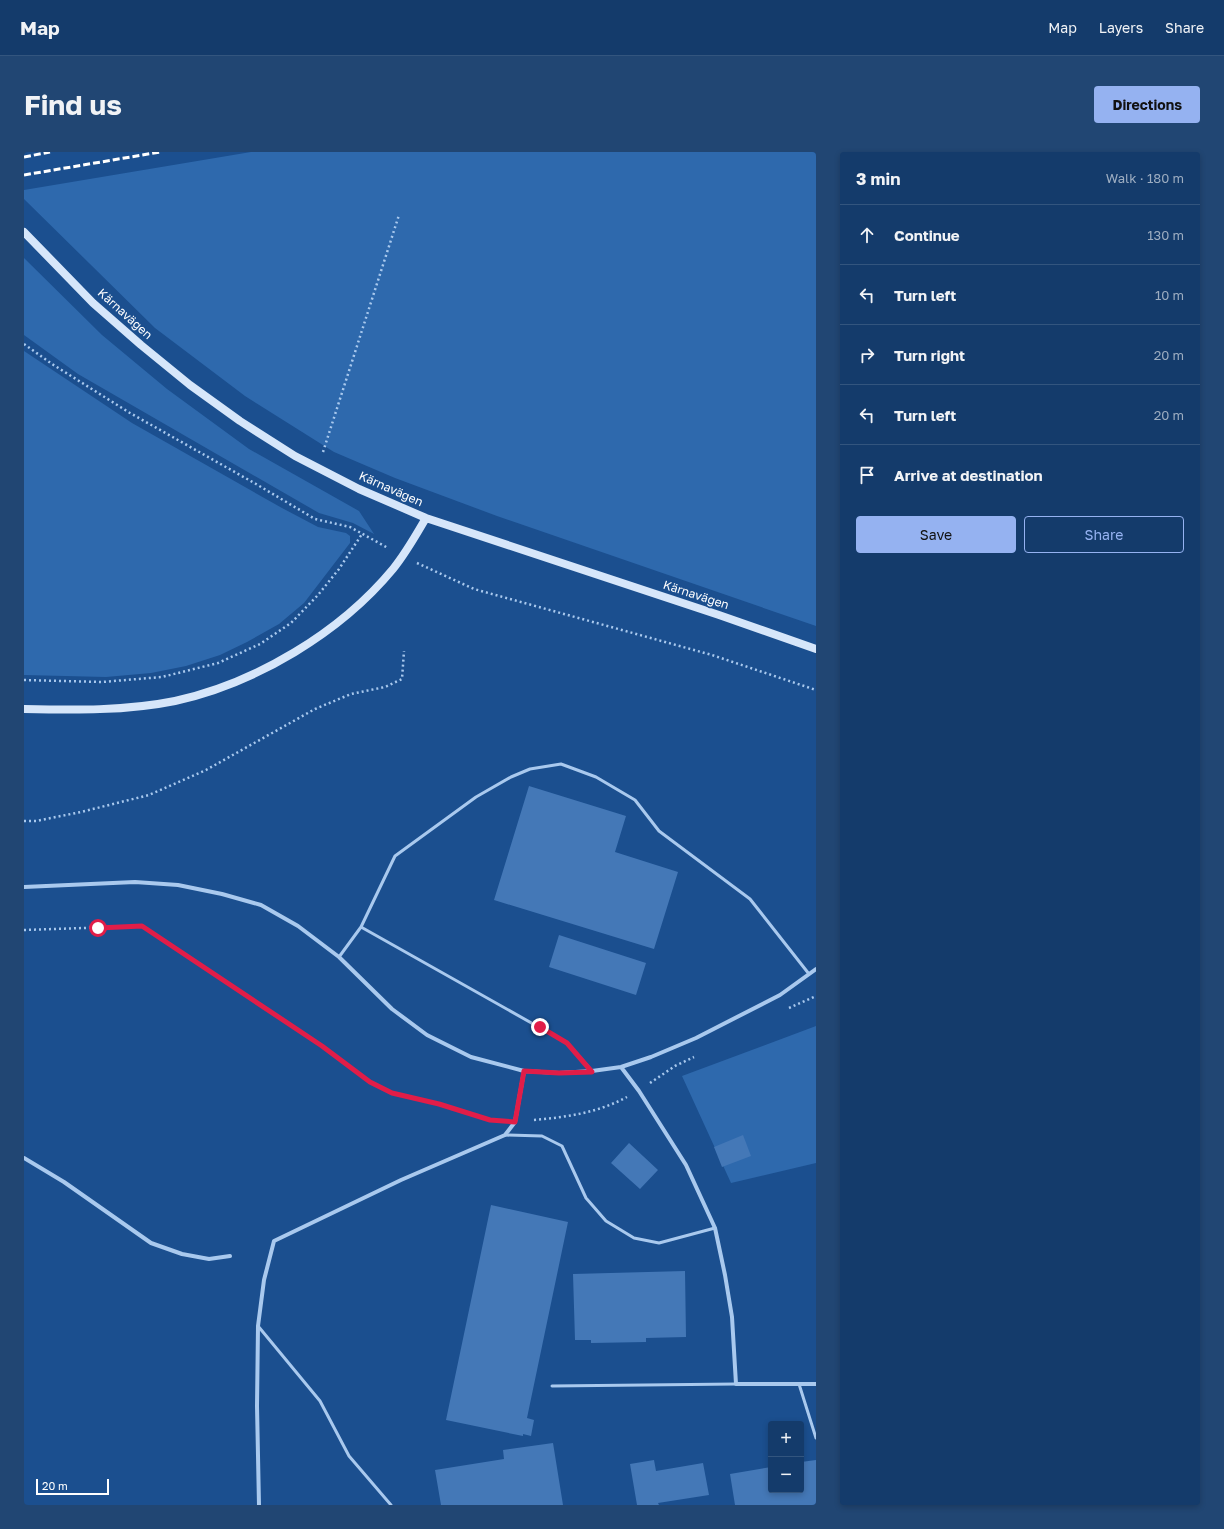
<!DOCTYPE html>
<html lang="en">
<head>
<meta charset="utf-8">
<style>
	:root { --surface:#143b6b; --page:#214673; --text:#f1f3f6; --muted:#9dadc1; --line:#33557e; --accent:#95b2f1 }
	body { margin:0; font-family:"Golos Text",sans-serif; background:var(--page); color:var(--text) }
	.controls { position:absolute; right:12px; bottom:12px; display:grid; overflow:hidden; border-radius:4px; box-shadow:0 2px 6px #0003 }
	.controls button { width:36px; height:36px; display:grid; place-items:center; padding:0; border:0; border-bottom:1px solid var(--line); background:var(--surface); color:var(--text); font:20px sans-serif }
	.scale { position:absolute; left:12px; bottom:10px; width:73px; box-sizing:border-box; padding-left:4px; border:2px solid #fff; border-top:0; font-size:11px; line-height:14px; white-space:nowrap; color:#fff; -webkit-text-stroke:3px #1b4f8f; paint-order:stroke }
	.stop { position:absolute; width:12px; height:12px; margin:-9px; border:3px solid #e11d48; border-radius:50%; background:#fff }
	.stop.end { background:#e11d48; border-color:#fff; box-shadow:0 1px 4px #0008 }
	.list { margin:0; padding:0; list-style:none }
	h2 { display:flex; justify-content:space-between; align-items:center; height:52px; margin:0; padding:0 16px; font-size:17px }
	h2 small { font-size:13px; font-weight:400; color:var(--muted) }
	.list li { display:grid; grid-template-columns:26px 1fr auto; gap:12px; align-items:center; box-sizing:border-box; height:60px; padding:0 16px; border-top:1px solid var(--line) }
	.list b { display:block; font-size:15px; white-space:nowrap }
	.list em { font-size:13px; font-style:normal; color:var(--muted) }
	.actions { display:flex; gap:8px; padding:12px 16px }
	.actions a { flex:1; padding:9px 0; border:1px solid var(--accent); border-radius:4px; text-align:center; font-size:14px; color:var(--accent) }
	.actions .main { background:var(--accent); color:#111 }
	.icon { flex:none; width:22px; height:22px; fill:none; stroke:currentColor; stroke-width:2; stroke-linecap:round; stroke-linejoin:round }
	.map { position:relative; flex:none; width:792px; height:1353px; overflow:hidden; border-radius:4px }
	header { display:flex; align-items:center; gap:24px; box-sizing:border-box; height:56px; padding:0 20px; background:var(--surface); border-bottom:1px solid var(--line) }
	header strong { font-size:19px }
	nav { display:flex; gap:22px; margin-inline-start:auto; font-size:14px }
	.intro { display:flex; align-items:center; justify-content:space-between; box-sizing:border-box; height:96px; padding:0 24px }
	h1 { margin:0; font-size:28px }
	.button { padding:10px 18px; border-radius:4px; background:var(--accent); color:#111; font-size:14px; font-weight:700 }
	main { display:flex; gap:24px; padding:0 24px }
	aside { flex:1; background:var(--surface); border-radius:4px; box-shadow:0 2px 6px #0003 }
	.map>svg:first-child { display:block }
	.green { fill:#2e69ad }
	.building { fill:#4478b7 }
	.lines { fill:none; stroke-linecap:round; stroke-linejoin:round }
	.path { stroke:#a9c9ee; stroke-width:2.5; stroke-dasharray:2 3; stroke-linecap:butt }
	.lane { stroke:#a9c9ee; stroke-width:3 }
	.street { stroke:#a9c9ee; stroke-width:4 }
	.secondary { stroke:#d6e6fa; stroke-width:8 }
	.rail { stroke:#fff; stroke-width:3; stroke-dasharray:7 3; stroke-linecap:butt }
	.route { stroke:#e11d48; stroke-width:5 }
	.labels { text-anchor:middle; stroke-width:3.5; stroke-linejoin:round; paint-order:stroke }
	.street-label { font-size:12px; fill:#fff; stroke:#1b4f8f }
</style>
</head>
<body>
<header>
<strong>Map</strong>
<nav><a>Map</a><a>Layers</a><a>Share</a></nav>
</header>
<div class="intro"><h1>Find us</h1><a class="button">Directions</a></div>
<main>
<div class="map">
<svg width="792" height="1353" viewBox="0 0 792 1353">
	<rect width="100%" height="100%" fill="#1b4f8f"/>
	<!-- green -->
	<path class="green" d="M227 0H792V474L473 364 371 326 310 300 221 244 131 176 0 47V38Z
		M0 106 78 183 143 237 225 297 335 359 350 382 329 371 295 361 54 222 0 183Z
		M0 199 108 271 258 356 294 375 322 381 326 384V391L280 451 255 472 223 490 196 503 162 514 127 521 82 525 0 523Z
		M792 874V1011L707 1031 658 924Z"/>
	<!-- building -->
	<path class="building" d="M505 634 602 664 591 700 654 720 630 797 470 748Z
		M535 783 622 811 612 843 525 815Z
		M719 983 727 1004 698 1015 690 995Z
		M605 991 634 1018 616 1037 587 1011Z
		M467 1053 544 1070 503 1266 510 1268 507 1284 499 1282V1284L422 1268Z
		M661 1119 662 1185 622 1186V1190L567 1191V1188H551L549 1122Z
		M529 1291 539 1353H417L411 1318 480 1307 479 1298Z
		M630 1308 632 1319 679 1311 685 1343 634 1351 635 1353H613L606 1312Z
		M792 1308V1353H711L706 1322 747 1315V1338H777V1310Z"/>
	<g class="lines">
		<!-- path -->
		<path class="path" d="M0 192 28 212 106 261 232 332 291 367 326 375 364 396
			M299 300 375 63
			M393 411 450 437 688 503 792 538
			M0 528 78 530 138 525 194 511 236 492 267 471 294 443 315 417 338 382
			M0 669H12L57 660 125 643 182 618 291 557 327 542 361 535 378 527 380 499
			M0 778 118 774 298 894 346 930 368 941 415 952 466 968 475 969
			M765 856 792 844
			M626 931 651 914 670 905
			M510 968C543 965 573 961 603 945"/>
		<!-- lane -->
		<path class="lane" d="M337 775 543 891 568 919
			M315 805 337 775 371 704 452 645 487 625 506 617 537 612 572 625 611 648 635 679 726 747 785 822
			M481 983 518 984 538 994 562 1046 582 1069 610 1086 635 1091 691 1076
			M234 1174 296 1249 325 1304 367 1353
			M775 1232 792 1286
			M528 1234 712 1232"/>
		<!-- street -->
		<path class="street" d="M0 735 111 730 154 733 198 742 237 753 274 774 315 805 368 857 403 883 447 905 500 919 535 921 568 919 597 915 627 905 672 886 756 843 792 817
			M597 915 615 939 662 1013 691 1076 701 1123 708 1165 712 1232H792
			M0 1006 40 1030 127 1091 158 1102 185 1107 206 1104
			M235 1353 233 1254 234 1174 240 1128 250 1089 377 1028 481 983 491 970 500 919"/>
		<!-- secondary -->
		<path class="secondary" d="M0 80 69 151 117 193 166 233 216 269 271 304 335 337 402 366 695 463 792 497
			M0 557C50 558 102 559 151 549 232 531 316 481 369 417 382 401 392 383 402 366"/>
		<!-- rail -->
		<path class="rail" d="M0 5 26 0
			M0 23 136 0"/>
	</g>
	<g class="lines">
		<!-- route -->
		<path class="route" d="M74 776 118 774 298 894 346 930 368 941 415 952 466 968 491 970 500 919 535 921 568 920 543 891 516 875"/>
	</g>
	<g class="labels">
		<!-- street labels -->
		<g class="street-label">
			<text transform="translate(101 162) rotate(42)" y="4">Kärnavägen</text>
			<text transform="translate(367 337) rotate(24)" y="4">Kärnavägen</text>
			<text transform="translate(672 443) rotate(18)" y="4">Kärnavägen</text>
		</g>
	</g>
</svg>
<div class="controls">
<button>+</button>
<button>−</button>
</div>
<div class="scale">20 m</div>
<div class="stop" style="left:74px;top:776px"></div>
<div class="stop end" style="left:516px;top:875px"></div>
</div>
<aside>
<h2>3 min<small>Walk · 180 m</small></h2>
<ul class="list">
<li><svg class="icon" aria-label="ahead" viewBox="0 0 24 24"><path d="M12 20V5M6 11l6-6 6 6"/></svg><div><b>Continue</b></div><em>130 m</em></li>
<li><svg class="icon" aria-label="left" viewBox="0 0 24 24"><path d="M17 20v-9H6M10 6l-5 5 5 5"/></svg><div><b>Turn left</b></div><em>10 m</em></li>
<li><svg class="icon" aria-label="right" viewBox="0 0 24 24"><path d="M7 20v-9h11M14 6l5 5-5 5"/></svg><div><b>Turn right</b></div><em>20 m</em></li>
<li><svg class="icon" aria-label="left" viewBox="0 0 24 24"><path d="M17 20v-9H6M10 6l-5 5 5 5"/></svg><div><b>Turn left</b></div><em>20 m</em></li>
<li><svg class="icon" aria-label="arrive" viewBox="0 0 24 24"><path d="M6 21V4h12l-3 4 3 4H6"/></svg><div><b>Arrive at destination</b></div></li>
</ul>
<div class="actions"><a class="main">Save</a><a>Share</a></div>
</aside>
</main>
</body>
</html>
